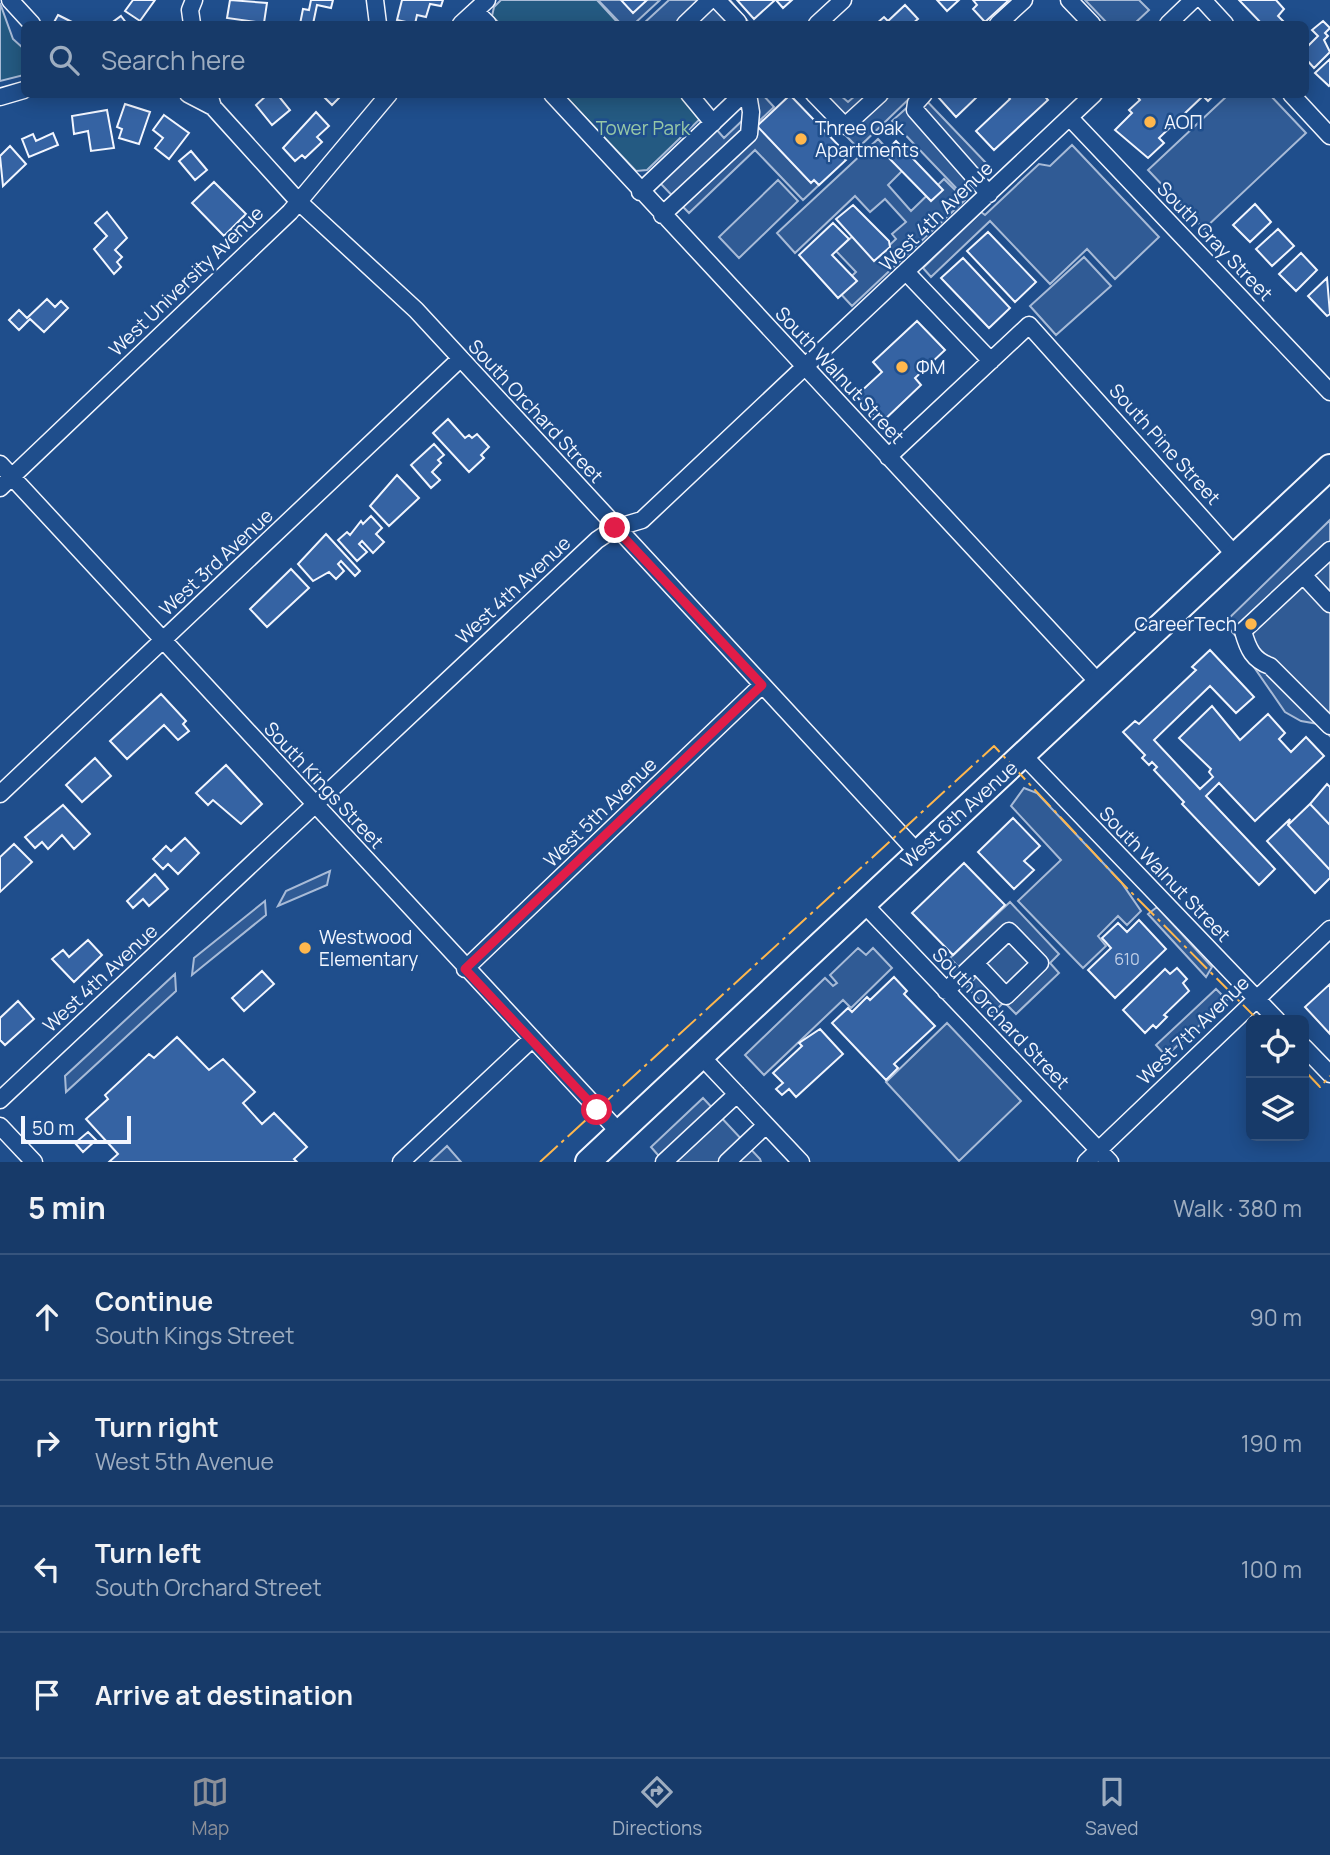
<!DOCTYPE html>
<html lang="en">
<head>
<meta charset="utf-8">
<style>
	:root { --surface:#173a69; --page:#20416f; --text:#f1f3f6; --muted:#9eadc0; --line:#36547d; --accent:#8c9099 }
	body { margin:0; font-family:Manrope,sans-serif; background:var(--page); color:var(--text) }
	.controls { position:absolute; right:21px; bottom:21px; display:grid; overflow:hidden; border-radius:10px; box-shadow:0 4px 18px #0003 }
	.controls button { width:63px; height:63px; display:grid; place-items:center; padding:0; border:0; border-bottom:2px solid var(--line); background:var(--surface); color:var(--text); font:35px sans-serif }
	.scale { position:absolute; left:21px; bottom:18px; width:110px; box-sizing:border-box; padding-left:7px; border:4px solid #f2f6ff; border-top:0; font-size:19px; line-height:24px; white-space:nowrap; color:#f2f6ff; -webkit-text-stroke:5px #1f4e8c; paint-order:stroke }
	.stop { position:absolute; width:21px; height:21px; margin:-16px; border:5px solid #e11d48; border-radius:50%; background:#fff }
	.stop.end { background:#e11d48; border-color:#fff; box-shadow:0 2px 7px #0008 }
	.list { margin:0; padding:0; list-style:none }
	h2 { display:flex; justify-content:space-between; align-items:center; height:91px; margin:0; padding:0 28px; font-size:30px }
	h2 small { font-size:23px; font-weight:400; color:var(--muted) }
	.list li { display:grid; grid-template-columns:46px 1fr auto; gap:21px; align-items:center; box-sizing:border-box; height:126px; padding:0 28px; border-top:2px solid var(--line) }
	.list b { display:block; font-size:26px; white-space:nowrap }
	.list p { margin:0; font-size:23px; white-space:nowrap; color:var(--muted) }
	.list em { font-size:23px; font-style:normal; color:var(--muted) }
	.icon { flex:none; width:38px; height:38px; fill:none; stroke:currentColor; stroke-width:2; stroke-linecap:round; stroke-linejoin:round }
	.map { position:relative; flex:none; width:1330px; height:1162px; overflow:hidden }
	.search { position:absolute; background:var(--surface); box-shadow:0 4px 18px #0003; left:21px; right:21px; top:21px; height:77px; display:flex; align-items:center; gap:18px; box-sizing:border-box; padding:0 24px; border-radius:10px; color:var(--muted); font-size:26px }
	.sheet { height:595px; background:var(--surface) }
	nav { display:flex; justify-content:space-around; align-items:center; box-sizing:border-box; height:98px; border-top:2px solid var(--line); background:var(--surface); font-size:19px; color:var(--muted) }
	nav a { display:grid; justify-items:center; gap:4px }
	nav .on { color:var(--accent) }
	.map>svg:first-child { display:block }
	.green { fill:#245a82; stroke:#a8bbd7; stroke-width:2 }
	.parking { fill:#305b95; stroke:#a8bbd7; stroke-width:2 }
	.building { fill:#3563a3; stroke:#f2f6ff; stroke-width:2 }
	.lines { fill:none; stroke-linecap:round; stroke-linejoin:round }
	.minor-casing { stroke:#f2f6ff; stroke-width:19 }
	.highway-casing { stroke:#f2f6ff; stroke-width:28 }
	.path { stroke:#b3c4dc; stroke-width:2.5; stroke-dasharray:5 3.5; stroke-linecap:butt }
	.minor { stroke:#1f4e8c; stroke-width:16 }
	.highway { stroke:#1f4e8c; stroke-width:24 }
	.power { stroke:#ffb74d; stroke-width:2; stroke-dasharray:24 5 3.5 5; stroke-linecap:butt }
	.route { stroke:#e11d48; stroke-width:9 }
	.poi-dot { fill:#ffb74d; stroke:#1f4e8c; stroke-width:2.5 }
	.labels { text-anchor:middle; stroke-width:5; stroke-linejoin:round; paint-order:stroke }
	.number-label { font-size:16px; fill:#c3d1e8 }
	.poi-label { font-size:19px; fill:#f2f6ff; stroke:#1f4e8c; text-anchor:start }
	.park-label { font-size:19px; fill:#97c8a6; stroke:#1f4e8c }
	.street-label { font-size:19px; fill:#f2f6ff; stroke:#1f4e8c }
</style>
</head>
<body>
<div class="map">
<svg width="1330" height="1162" viewBox="0 0 1330 1162">
	<rect width="100%" height="100%" fill="#1f4e8c"/>
	<!-- green -->
	<path class="green" d="M501 0H597L619 24H500L492 16 494 7Z
		M0 3 13 39 24 49V75L0 81Z
		M564 95H683L702 117 647 170 636 171Z"/>
	<!-- parking -->
	<path class="parking" d="M598 0H660L634 24H621Z
		M669 0H730L750 24H643Z
		M1085 0H1139L1149 10 1134 24H1108Z
		M762 94 774 107 758 122 819 185 803 200 755 150 689 213 660 183 716 129 724 138 746 117 751 95Z
		M806 95H840L848 102 856 95H913L858 148Z
		M921 95 987 164 959 191 892 121Z
		M1228 95H1270L1306 133 1204 229 1148 170Z
		M878 139 905 168 888 185 911 211 944 179 965 200 852 306 837 290 856 272 836 251 854 235 876 258 896 239 892 234 906 222 885 199 870 212 855 196 795 253 777 233Z
		M1072 145 1159 237 1115 279 1087 249 1050 284 990 221 931 277 923 268 981 212 985 215 1039 164 1050 166Z
		M778 180 798 201 739 258 719 237Z
		M1084 257 1111 286 1056 335 1030 306Z
		M1330 520V736L1318 724 1301 721 1285 712 1247 657 1242 643 1224 623Z
		M1024 788 1037 793 1121 882 1141 911 1127 925 1118 916 1098 936 1106 946 1083 968 1018 901 1061 860 1011 806Z
		M330 871 327 885 278 906 286 891Z
		M265 901 266 915 192 975 194 958Z
		M1010 902 1059 954 1050 963 1059 973 1016 1014 1004 1002 992 1014 967 987 975 978 970 979 950 958Z
		M1157 907 1212 967 1206 977 1148 914Z
		M858 948 866 955 873 948 892 968 851 1008 843 1000 764 1075 745 1055 825 978 833 986 837 983 830 975Z
		M175 974 176 991 66 1092 65 1076Z
		M1216 989 1227 1000 1166 1056 1156 1045Z
		M947 1023 1021 1101 959 1161 886 1082Z
		M703 1098 760 1159 761 1162H658V1155L651 1147Z
		M447 1146 461 1162H430Z"/>
	<!-- building -->
	<path class="building" d="M133 0H155L140 21 125 11Z
		M230 0 267 3 264 23 227 18Z
		M311 0H333L331 8 317 5 313 24H300L303 9 309 10Z
		M402 0H443L441 6 430 4 426 17 417 15 415 24 397 20Z
		M621 0H647L633 13Z
		M737 0H775L754 19Z
		M776 0H792L783 8Z
		M937 0H959L947 11Z
		M973 0H1009L985 22 973 9 977 5Z
		M1239 0H1276L1284 9 1278 16 1286 24H1262Z
		M905 5 918 19 912 24H876L884 17 888 21Z
		M58 15 76 24H53Z
		M121 16 127 24H110Z
		M1323 21 1330 28 1325 33 1328 36 1324 40 1330 52 1314 68 1306 59V48L1318 36 1312 30Z
		M1330 59V85L1329 86 1315 73Z
		M268 94H277L290 110 272 125 256 105Z
		M321 94H336L339 98 332 105Z
		M940 94H980L956 117 938 97Z
		M1006 94H1043L1048 100 994 150 976 131 1010 99Z
		M1135 94H1215L1208 101 1203 96 1159 138 1164 143 1148 158 1115 130 1132 113 1129 110 1140 100Z
		M790 95 844 151 841 155 846 160 819 185 814 180 811 183 757 126Z
		M125 104 150 112 139 144 119 138 122 129 117 127Z
		M107 110 114 148 91 151 88 131 74 134 72 116Z
		M316 112 329 126 317 137 322 142 305 158 302 155 295 161 283 148Z
		M164 115 189 133 169 159 155 148 163 138 153 130Z
		M53 133 58 145 29 157 22 139 33 134 36 141Z
		M896 141 943 190 931 201 884 153Z
		M10 146 26 164 3 186 0 156Z
		M191 151 207 170 195 180 179 161Z
		M214 182 246 214 224 236 192 203Z
		M1255 204 1271 222 1250 242 1233 225Z
		M853 205 889 241 890 247 874 261 836 219Z
		M107 212 127 238 115 250 122 257 117 262 121 267 114 274 94 249 107 236 95 223Z
		M833 223 849 239 832 255 857 281 838 298 799 255Z
		M1278 229 1294 246 1272 266 1256 249Z
		M988 232 1036 282 1015 302 967 251Z
		M1301 253 1317 270 1296 291 1279 274Z
		M963 258 1010 308 989 328 941 278Z
		M1327 278 1330 314 1327 316 1308 296Z
		M47 299 55 307 61 301 68 308 44 332 30 319 19 330 9 320 19 310 27 318Z
		M917 321 945 350 915 378 921 385 881 423 856 396 882 372 873 362Z
		M448 419 465 438 469 435 472 438 477 434 489 447 481 455 484 458 469 472 433 433Z
		M434 444 444 455 438 460 441 463 432 472 440 480 431 488 411 465Z
		M397 475 419 498 389 526 370 506Z
		M371 516 382 528 376 534 384 542 373 553 362 541 359 544 367 552 357 561 338 540 347 532 350 535 361 521 363 524Z
		M326 534 360 571 355 576 341 561 338 564 344 571 336 579 329 572 313 581 298 564Z
		M291 569 309 588 267 627 250 609Z
		M1210 650 1254 697 1236 713 1210 686 1154 740 1200 789 1213 777 1209 772 1211 769 1179 738 1212 706 1240 740 1268 714 1285 733 1279 739 1291 752 1306 737 1324 756 1255 821 1219 783 1206 796 1275 869 1259 885 1182 804 1184 802 1154 770 1157 767 1152 762 1149 765 1142 758 1145 755 1123 732 1135 721 1139 724 1196 670 1192 667Z
		M161 694 186 721 183 724 189 731 178 740 164 725 127 759 110 741Z
		M95 758 111 776 82 802 66 785Z
		M226 765 262 804 241 824 213 800 208 805 196 793Z
		M1327 784 1330 787V825L1310 804Z
		M1310 804 1330 825V870L1288 825Z
		M63 805 90 834 74 849 62 835 48 849 42 842 35 848 25 837Z
		M1013 818 1040 846 1024 861 1034 870 1014 889 978 852Z
		M1290 819 1288 825 1330 870V878L1315 893 1267 841Z
		M185 838 199 853 178 874 168 864 163 869 153 859 166 846 171 851Z
		M14 844 32 862 0 892V857Z
		M964 863 1005 905 953 955 912 913Z
		M155 874 168 889 149 906 143 899 133 908 127 901Z
		M1139 920 1166 949 1115 998 1088 970 1111 948 1102 938 1118 923 1127 932Z
		M88 940 102 955 74 982 52 959 63 950 69 957Z
		M1177 968 1187 979 1183 983 1189 991 1164 1015 1167 1017 1156 1028 1153 1025 1145 1033 1123 1010 1165 969 1170 974Z
		M262 971 274 984 244 1011 232 998Z
		M894 977 907 991 904 994 935 1026 894 1064 898 1068 886 1080 832 1023 848 1008 852 1012 867 997 870 1000Z
		M1330 984V1034L1305 1007Z
		M18 1001 34 1019 5 1045 0 1040V1018Z
		M820 1029 843 1054 796 1097 789 1089 782 1095 776 1089 783 1083 773 1073 802 1046 799 1043Z
		M177 1037 209 1070 223 1059 255 1092 243 1103 262 1124 274 1113 307 1147 294 1159 297 1162H109L118 1154 86 1119 108 1099 105 1095 149 1054 154 1058Z
		M88 1132 96 1140 83 1152 75 1143Z"/>
	<g class="lines">
		<defs>
			<path id="minor" d="M10 0 32 24
				M375 0 378 24
				M717 0 738 22
				M1069 0 1092 24
				M1203 0 1225 24
				M475 11 488 24
				M192 24 190 10 194 0
				M461 24 487 0
				M685 24 710 0
				M817 24 843 0
				M998 24 1024 0
				M1168 24 1193 0
				M188 94 213 107
				M209 94 213 107 299 202 416 310 917 852
				M552 94 1098 682
				M689 94 713 123
				M814 94 845 126 880 94
				M924 94 916 103 915 110 989 194
				M1291 94 1330 136
				M0 97 24 90
				M1070 118 1330 392
				M640 192 743 94
				M662 215 749 134 751 112 748 94
				M907 273 991 361
				M888 457 1029 325 1235 555
				M0 464 620 1133
				M0 488 290 212 389 94
				M1330 550 1303 575 1330 604
				M1303 575 1243 631C1248 649 1253 660 1270 666L1330 726
				M1024 756 1277 1020
				M0 794 460 359
				M862 902 1110 1162
				M465 969 762 685
				M946 991 954 983 1009 931 1040 963 1006 996 975 963
				M1304 1047 1330 1074
				M701 1056 801 1162
				M0 1100 597 540 615 528 642 520 1094 94
				M0 1126 34 1162
				M401 1162 531 1040
				M664 1162 737 1094
				M727 1162 766 1125
				M1086 1162 1330 929"/>
			<path id="highway" d="M588 1162 1330 467"/>
		</defs>
		<!-- minor casing -->
		<use href="#minor" class="minor-casing"/>
		<!-- highway casing -->
		<use href="#highway" class="highway-casing"/>
		<!-- path -->
		<path class="path" d="M611 135 621 125"/>
		<!-- minor -->
		<use href="#minor" class="minor"/>
		<!-- highway -->
		<use href="#highway" class="highway"/>
		<!-- power -->
		<path class="power" d="M1304 1070 1320 1087 1330 1076
			M540 1162 994 746 1118 879 1258 1020"/>
	</g>
	<g class="lines">
		<!-- route -->
		<path class="route" d="M597 1110 465 969 762 685 615 528"/>
	</g>
	<!-- markers -->
	<g class="poi-dot">
		<circle cx="1150" cy="122" r="7"/>
		<circle cx="801" cy="139" r="7"/>
		<circle cx="902" cy="367" r="7"/>
		<circle cx="1251" cy="624" r="7"/>
		<circle cx="305" cy="948" r="7"/>
	</g>
	<g class="labels">
		<!-- number labels -->
		<g class="number-label">
			<text x="1127" y="965">610</text>
		</g>
		<!-- poi labels -->
		<g class="poi-label">
			<text x="1164" y="129">AOΠ</text>
			<text x="815" y="135">Three Oak<tspan x="815" dy="22">Apartments</tspan></text>
			<text x="916" y="374">ΦΜ</text>
			<text x="1237" y="631" text-anchor="end">CareerTech</text>
			<text x="319" y="944">Westwood<tspan x="319" dy="22">Elementary</tspan></text>
		</g>
		<!-- park labels -->
		<g class="park-label">
			<text x="643" y="135">Tower Park</text>
		</g>
		<!-- street labels -->
		<g class="street-label">
			<text transform="translate(936 216) rotate(-44)" y="7">West 4th Avenue</text>
			<text transform="translate(1215 241) rotate(46)" y="7">South Gray Street</text>
			<text transform="translate(186 281) rotate(-44)" y="7">West University Avenue</text>
			<text transform="translate(840 375) rotate(47)" y="7">South Walnut Street</text>
			<text transform="translate(536 411) rotate(47)" y="7">South Orchard Street</text>
			<text transform="translate(1165 444) rotate(48)" y="7">South Pine Street</text>
			<text transform="translate(216 562) rotate(-43)" y="7">West 3rd Avenue</text>
			<text transform="translate(513 590) rotate(-43)" y="7">West 4th Avenue</text>
			<text transform="translate(324 785) rotate(47)" y="7">South Kings Street</text>
			<text transform="translate(600 812) rotate(-44)" y="7">West 5th Avenue</text>
			<text transform="translate(959 814) rotate(-42)" y="7">West 6th Avenue</text>
			<text transform="translate(1165 874) rotate(46)" y="7">South Walnut Street</text>
			<text transform="translate(100 978) rotate(-43)" y="7">West 4th Avenue</text>
			<text transform="translate(1001 1018) rotate(46)" y="7">South Orchard Street</text>
			<text transform="translate(1193 1030) rotate(-44)" y="7">West 7th Avenue</text>
		</g>
	</g>
</svg>
<div class="controls">
<button><svg class="icon" aria-label="locate" viewBox="0 0 24 24"><circle cx="12" cy="12" r="6"/><path d="M12 2v4M12 18v4M2 12h4M18 12h4"/></svg></button>
<button><svg class="icon" aria-label="layers" viewBox="0 0 24 24"><path d="M12 4l9 5-9 5-9-5zM3 14l9 5 9-5"/></svg></button>
</div>
<div class="scale">50 m</div>
<div class="stop" style="left:597px;top:1110px"></div>
<div class="stop end" style="left:615px;top:528px"></div>
<div class="search"><svg class="icon" aria-label="search" viewBox="0 0 24 24"><circle cx="10" cy="10" r="6"/><path d="M15 15l6 6"/></svg>Search here</div>
</div>
<section class="sheet">
<h2>5 min<small>Walk · 380 m</small></h2>
<ul class="list">
<li><svg class="icon" aria-label="ahead" viewBox="0 0 24 24"><path d="M12 20V5M6 11l6-6 6 6"/></svg><div><b>Continue</b><p>South Kings Street</p></div><em>90 m</em></li>
<li><svg class="icon" aria-label="right" viewBox="0 0 24 24"><path d="M7 20v-9h11M14 6l5 5-5 5"/></svg><div><b>Turn right</b><p>West 5th Avenue</p></div><em>190 m</em></li>
<li><svg class="icon" aria-label="left" viewBox="0 0 24 24"><path d="M17 20v-9H6M10 6l-5 5 5 5"/></svg><div><b>Turn left</b><p>South Orchard Street</p></div><em>100 m</em></li>
<li><svg class="icon" aria-label="arrive" viewBox="0 0 24 24"><path d="M6 21V4h12l-3 4 3 4H6"/></svg><div><b>Arrive at destination</b></div></li>
</ul>
</section>
<nav>
<a class="on"><svg class="icon" aria-label="map" viewBox="0 0 24 24"><path d="M3 6l6-2 6 2 6-2v14l-6 2-6-2-6 2zM9 4v14M15 6v14"/></svg>Map</a>
<a><svg class="icon" aria-label="directions" viewBox="0 0 24 24"><path d="M12 3l9 9-9 9-9-9zM9 14v-3h6M13 9l2 2-2 2"/></svg>Directions</a>
<a><svg class="icon" aria-label="saved" viewBox="0 0 24 24"><path d="M7 4h10v16l-5-4-5 4z"/></svg>Saved</a>
</nav>
</body>
</html>
